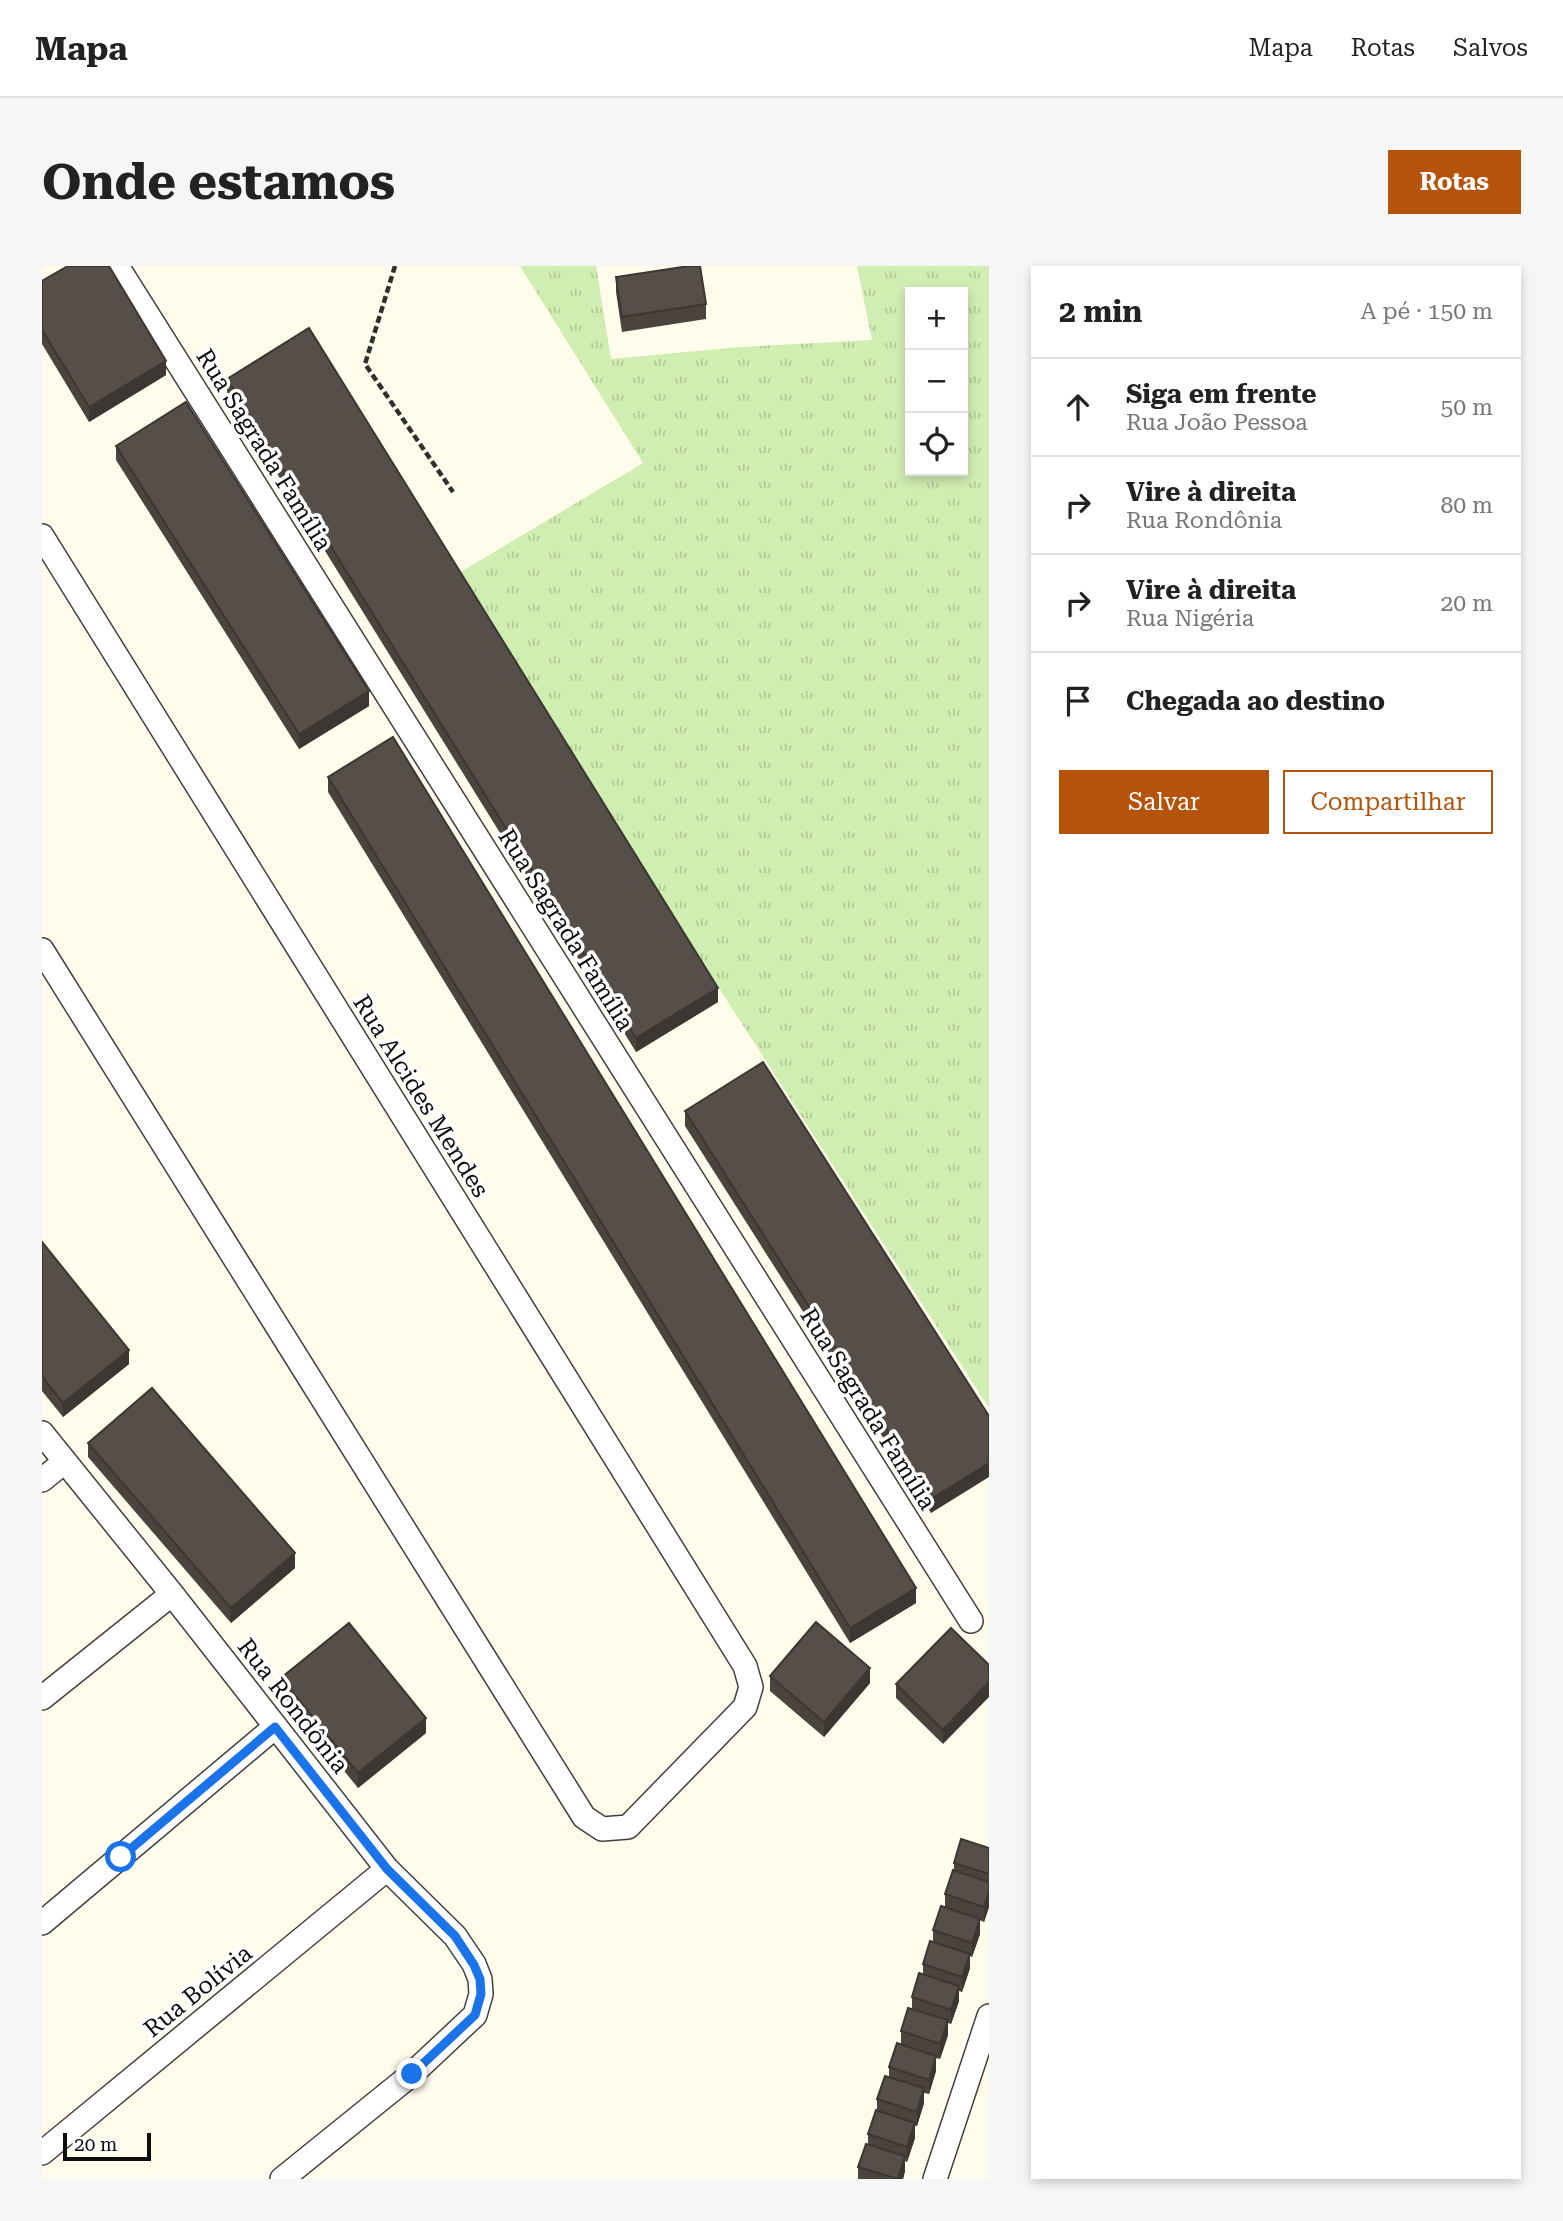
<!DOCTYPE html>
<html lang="pt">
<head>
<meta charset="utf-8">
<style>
	:root { --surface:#fff; --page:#f6f6f6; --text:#222; --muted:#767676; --line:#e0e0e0; --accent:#b45309 }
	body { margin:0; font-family:"Roboto Serif",serif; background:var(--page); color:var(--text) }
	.controls { position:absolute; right:21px; top:21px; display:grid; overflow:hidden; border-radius:0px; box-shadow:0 4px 10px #0003 }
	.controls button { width:63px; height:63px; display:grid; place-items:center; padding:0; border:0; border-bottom:2px solid var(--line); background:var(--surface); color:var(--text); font:35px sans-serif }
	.scale { position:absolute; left:21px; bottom:18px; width:88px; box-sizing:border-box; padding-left:7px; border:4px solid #0d0d0d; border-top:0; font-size:19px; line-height:24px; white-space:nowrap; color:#0d0d0d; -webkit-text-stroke:5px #fff; paint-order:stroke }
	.stop { position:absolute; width:21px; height:21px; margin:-16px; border:5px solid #1a73e8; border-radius:50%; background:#fff }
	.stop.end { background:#1a73e8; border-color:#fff; box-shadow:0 2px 7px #0008 }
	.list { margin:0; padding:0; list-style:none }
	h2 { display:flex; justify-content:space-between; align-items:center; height:91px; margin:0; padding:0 28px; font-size:30px }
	h2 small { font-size:23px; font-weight:400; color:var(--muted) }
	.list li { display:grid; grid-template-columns:46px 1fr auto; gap:21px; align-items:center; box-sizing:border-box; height:98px; padding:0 28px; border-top:2px solid var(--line) }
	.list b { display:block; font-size:26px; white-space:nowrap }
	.list p { margin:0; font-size:23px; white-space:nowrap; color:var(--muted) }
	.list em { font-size:23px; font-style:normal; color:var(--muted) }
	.actions { display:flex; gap:14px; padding:21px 28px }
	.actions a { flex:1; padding:16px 0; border:2px solid var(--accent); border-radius:0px; text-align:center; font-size:24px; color:var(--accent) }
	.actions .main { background:var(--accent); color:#fff }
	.icon { flex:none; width:38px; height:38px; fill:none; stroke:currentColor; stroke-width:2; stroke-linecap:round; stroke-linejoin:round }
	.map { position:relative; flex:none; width:947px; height:1913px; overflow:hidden; border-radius:0px }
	header { display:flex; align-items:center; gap:42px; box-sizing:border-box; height:98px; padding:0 35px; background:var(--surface); border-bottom:2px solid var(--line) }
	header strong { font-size:33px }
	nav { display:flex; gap:38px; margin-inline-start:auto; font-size:24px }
	.intro { display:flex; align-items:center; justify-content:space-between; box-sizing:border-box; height:168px; padding:0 42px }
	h1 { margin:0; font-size:49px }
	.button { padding:18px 32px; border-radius:0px; background:var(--accent); color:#fff; font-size:24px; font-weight:700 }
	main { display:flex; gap:42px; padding:0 42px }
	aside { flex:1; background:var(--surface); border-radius:0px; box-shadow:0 4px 10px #0003 }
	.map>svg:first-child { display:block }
	.grass { fill:url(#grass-tufts); fill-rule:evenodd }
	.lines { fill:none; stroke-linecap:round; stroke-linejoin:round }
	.minor-casing { stroke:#404040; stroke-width:26 }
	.path { stroke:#2f2f2f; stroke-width:4.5; stroke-dasharray:7 3.5; stroke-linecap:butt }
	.minor { stroke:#fff; stroke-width:23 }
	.wall { fill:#4a433e }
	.shaded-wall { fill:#3c3732 }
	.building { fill:#564e48; stroke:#3c3732; stroke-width:2 }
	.route { stroke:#1a73e8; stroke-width:9 }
	.labels { text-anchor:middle; stroke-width:7; stroke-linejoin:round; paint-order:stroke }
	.street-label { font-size:24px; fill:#0d0d0d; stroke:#fff }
</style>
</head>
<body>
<header>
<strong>Mapa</strong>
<nav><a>Mapa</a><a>Rotas</a><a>Salvos</a></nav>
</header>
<div class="intro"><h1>Onde estamos</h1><a class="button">Rotas</a></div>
<main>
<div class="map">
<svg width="947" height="1913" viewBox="0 0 947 1913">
	<defs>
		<pattern id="grass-tufts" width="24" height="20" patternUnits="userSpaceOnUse" patternTransform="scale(1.75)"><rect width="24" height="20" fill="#d0edb2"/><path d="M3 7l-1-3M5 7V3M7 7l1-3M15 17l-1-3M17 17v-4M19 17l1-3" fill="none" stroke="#b1ca98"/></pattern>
	</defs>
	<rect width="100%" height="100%" fill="#fffcec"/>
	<!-- grass -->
	<path class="grass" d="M478 0H554L569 93 698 81 830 74 815 0H947V1142L412 310 601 197ZM868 26H921V205H868Z"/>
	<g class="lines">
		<defs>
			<path id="minor" d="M75 0 929 1355
				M0 270 703 1400 709 1421 703 1441 586 1561 560 1563 542 1551 0 684
				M0 1167 130 1328 345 1603 413 1670 432 1698 438 1713 439 1728 433 1749 370 1808 240 1913
				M0 1214 22 1196
				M0 1432 130 1328
				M0 1657 233 1461
				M0 1887 345 1603
				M893 1913 947 1750"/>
		</defs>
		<!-- minor casing -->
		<use href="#minor" class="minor-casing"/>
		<!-- path -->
		<path class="path" d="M353 0 323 98 411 226"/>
		<!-- minor -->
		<use href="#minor" class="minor"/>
	</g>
	<!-- wall -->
	<path class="wall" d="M574 11 664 38V53L580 66 574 26Z
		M0 15 124 109 47 156 0 78Z
		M185 113 676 736 594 786 185 127Z
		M74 180 327 440 257 483 74 194Z
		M286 511 874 1337 808 1377 286 526Z
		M643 845 947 1150 889 1247 643 860Z
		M0 976 87 1098 21 1151 0 1125Z
		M46 1177 253 1302 189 1357 46 1191Z
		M909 1362 901 1478 854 1432V1418Z
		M728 1410 828 1417 782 1471 728 1425Z
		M239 1412 384 1467 316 1522 239 1427Z
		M947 1582V1641L942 1656 938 1654V1668L930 1691 928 1690V1702L920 1726 917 1725V1735L909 1758 906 1757V1769L898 1793 894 1792V1805L887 1828 882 1827V1837L875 1860H873V1872L865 1896 863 1895V1905L861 1913H811H816V1901L826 1878V1868L835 1845V1833L847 1811V1801L859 1778V1765L870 1743V1731L881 1708V1698L891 1675V1664L903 1641V1628L912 1605V1597Z"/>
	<!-- shaded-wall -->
	<path class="shaded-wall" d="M124 95V109L47 156V141Z
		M327 425V440L257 483V468Z
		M676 722V736L594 786V772Z
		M87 1084V1098L21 1151V1137Z
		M947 1197V1211L889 1247V1233Z
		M253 1287V1302L189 1357V1342Z
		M874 1322V1337L808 1377V1362Z
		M828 1402V1417L782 1471V1456Z
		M947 1416V1431L901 1478V1464Z
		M384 1452V1467L316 1522V1507Z
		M947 1626V1641L942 1656V1641Z
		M938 1653V1668L930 1691V1677Z
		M928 1688V1702L920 1726V1711Z
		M917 1720V1735L909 1758V1744Z
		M906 1754V1769L898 1793V1778Z
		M894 1790V1805L887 1828V1814Z
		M882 1822V1837L875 1860V1846Z
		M873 1857V1872L865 1896V1881Z
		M863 1890V1905L861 1913H856Z"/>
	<!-- building -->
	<path class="building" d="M26 0H67L124 95 47 141 0 64V15Z
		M647 0H658L664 38 580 51 574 11Z
		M267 62 676 722 594 772 185 113Z
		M144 136 327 425 257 468 74 180Z
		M351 471 874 1322 808 1362 286 511Z
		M721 796 947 1150V1197L889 1233 643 845Z
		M0 976 87 1084 21 1137 0 1110Z
		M110 1122 253 1287 189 1342 46 1177Z
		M774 1356 828 1402 782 1456 728 1410Z
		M307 1357 384 1452 316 1507 239 1412Z
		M909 1362 947 1399V1416L901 1464 854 1418Z
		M919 1573 947 1582V1608L912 1597Z
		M911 1604 947 1616V1626L942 1641 903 1628Z
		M899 1640 938 1653 930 1677 891 1664Z
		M888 1675 928 1688 920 1711 881 1698Z
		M877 1707 917 1720 909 1744 870 1731Z
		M866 1742 906 1754 898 1778 859 1765Z
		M855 1777 894 1790 887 1814 847 1801Z
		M843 1810 882 1822 875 1846 835 1833Z
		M834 1844 873 1857 865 1881 826 1868Z
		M824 1878 863 1890 856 1913 816 1901Z"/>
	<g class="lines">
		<!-- route -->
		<path class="route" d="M79 1591 233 1461 345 1603 413 1670 432 1699 438 1713 439 1728 433 1749 370 1808"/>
	</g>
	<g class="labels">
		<!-- street labels -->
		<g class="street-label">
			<text transform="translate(222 184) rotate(58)" y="8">Rua Sagrada Família</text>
			<text transform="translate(524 664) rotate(58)" y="8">Rua Sagrada Família</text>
			<text transform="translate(379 830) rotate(58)" y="8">Rua Alcides Mendes</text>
			<text transform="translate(826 1143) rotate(58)" y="8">Rua Sagrada Família</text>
			<text transform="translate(251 1440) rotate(52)" y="8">Rua Rondônia</text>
			<text transform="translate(156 1725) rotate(-39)" y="8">Rua Bolívia</text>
		</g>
	</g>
</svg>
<div class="controls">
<button>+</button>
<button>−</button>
<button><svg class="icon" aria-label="locate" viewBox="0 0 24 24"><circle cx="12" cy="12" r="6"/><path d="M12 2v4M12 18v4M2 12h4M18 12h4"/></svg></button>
</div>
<div class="scale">20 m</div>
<div class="stop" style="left:79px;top:1591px"></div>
<div class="stop end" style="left:370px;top:1808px"></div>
</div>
<aside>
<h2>2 min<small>A pé · 150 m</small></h2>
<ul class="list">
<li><svg class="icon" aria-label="ahead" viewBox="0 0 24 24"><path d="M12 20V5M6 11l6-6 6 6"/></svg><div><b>Siga em frente</b><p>Rua João Pessoa</p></div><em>50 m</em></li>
<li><svg class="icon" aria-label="right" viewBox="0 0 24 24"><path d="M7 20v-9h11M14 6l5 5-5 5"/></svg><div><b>Vire à direita</b><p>Rua Rondônia</p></div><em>80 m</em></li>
<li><svg class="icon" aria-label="right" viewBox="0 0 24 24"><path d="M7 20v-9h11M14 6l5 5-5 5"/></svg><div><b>Vire à direita</b><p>Rua Nigéria</p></div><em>20 m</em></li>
<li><svg class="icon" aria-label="arrive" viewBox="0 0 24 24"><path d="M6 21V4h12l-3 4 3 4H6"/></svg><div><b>Chegada ao destino</b></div></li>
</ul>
<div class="actions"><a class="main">Salvar</a><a>Compartilhar</a></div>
</aside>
</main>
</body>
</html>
